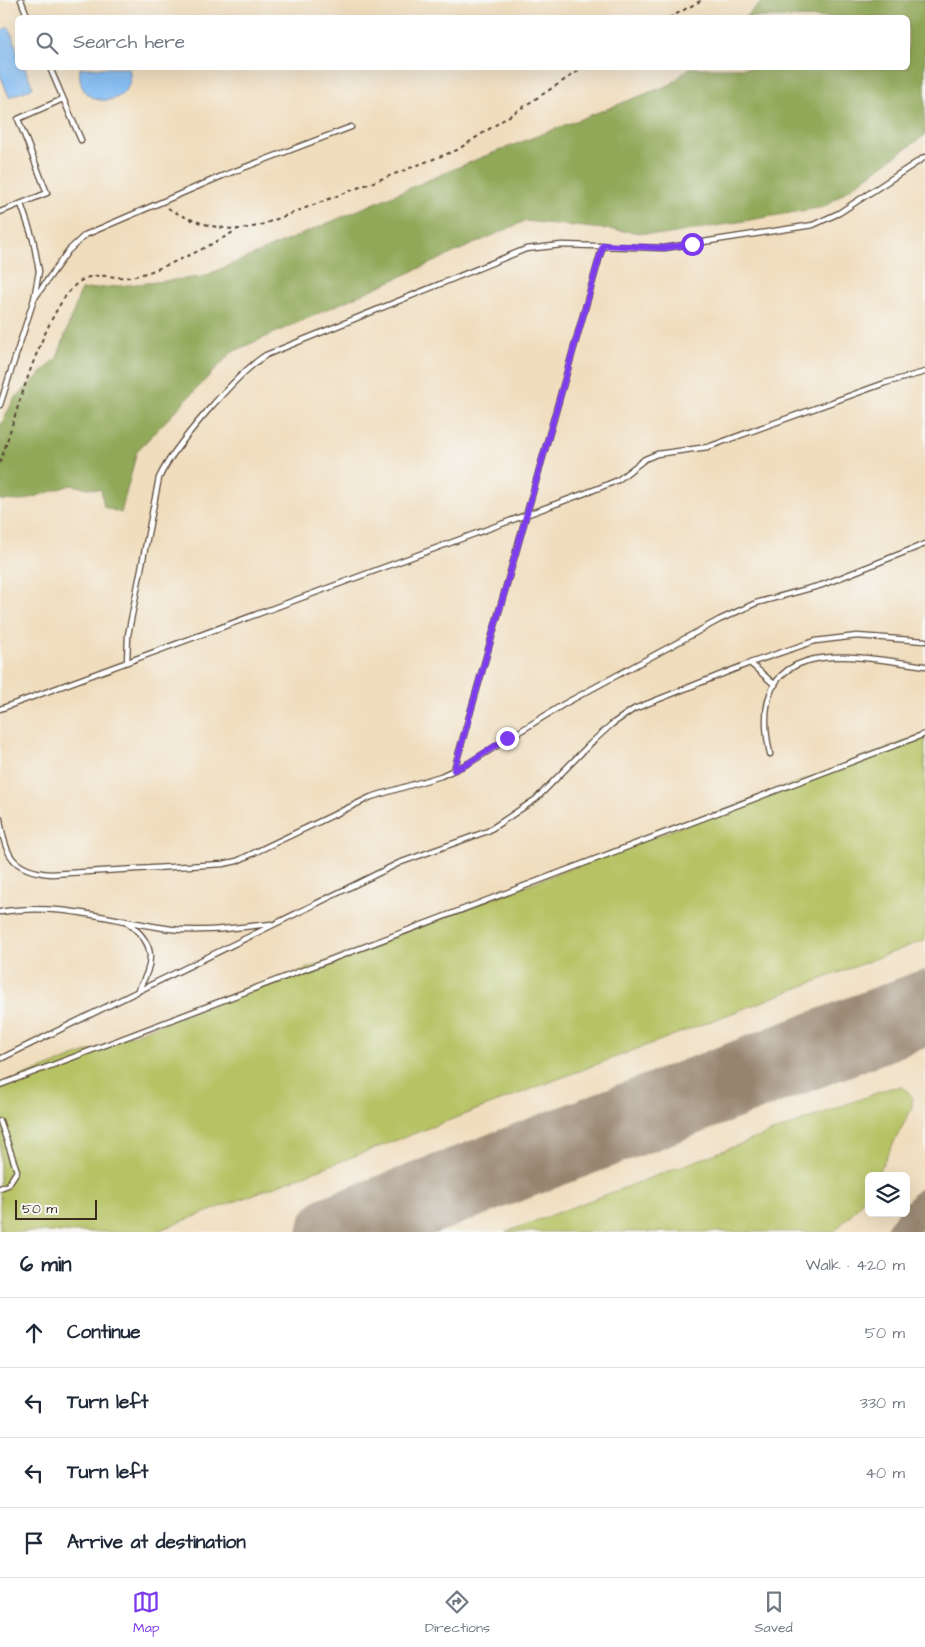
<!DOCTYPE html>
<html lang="en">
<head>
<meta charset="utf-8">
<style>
	:root { --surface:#fff; --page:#f2f2f3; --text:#1f2937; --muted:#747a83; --line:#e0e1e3; --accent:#7c3aed }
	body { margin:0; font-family:"Architects Daughter",sans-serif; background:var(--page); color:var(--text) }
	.controls { position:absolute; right:15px; bottom:15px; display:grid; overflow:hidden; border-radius:8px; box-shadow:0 5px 20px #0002 }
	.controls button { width:45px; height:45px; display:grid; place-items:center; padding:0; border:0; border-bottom:1px solid var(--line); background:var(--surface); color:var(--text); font:25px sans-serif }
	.scale { position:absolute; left:15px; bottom:12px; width:82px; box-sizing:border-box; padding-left:5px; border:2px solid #3b2a1e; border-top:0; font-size:14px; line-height:18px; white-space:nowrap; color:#3b2a1e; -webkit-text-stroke:4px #f6f6f2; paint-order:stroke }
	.stop { position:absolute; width:15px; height:15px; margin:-11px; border:4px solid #7c3aed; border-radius:50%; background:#fff }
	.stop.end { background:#7c3aed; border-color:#fff; box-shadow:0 1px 5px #0008 }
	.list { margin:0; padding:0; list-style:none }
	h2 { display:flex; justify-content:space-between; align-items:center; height:65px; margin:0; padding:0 20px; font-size:21px }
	h2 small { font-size:16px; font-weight:400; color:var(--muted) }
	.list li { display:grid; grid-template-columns:32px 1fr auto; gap:15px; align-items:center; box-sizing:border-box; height:70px; padding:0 20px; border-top:1px solid var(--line) }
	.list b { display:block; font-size:19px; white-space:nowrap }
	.list em { font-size:16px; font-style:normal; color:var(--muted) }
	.icon { flex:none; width:28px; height:28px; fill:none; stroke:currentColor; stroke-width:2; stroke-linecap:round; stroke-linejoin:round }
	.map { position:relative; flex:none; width:925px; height:1232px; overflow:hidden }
	.search { position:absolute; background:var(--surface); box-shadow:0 5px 20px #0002; left:15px; right:15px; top:15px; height:55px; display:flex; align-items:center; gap:12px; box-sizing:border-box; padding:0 18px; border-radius:8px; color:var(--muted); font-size:19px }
	.sheet { height:345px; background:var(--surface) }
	nav { display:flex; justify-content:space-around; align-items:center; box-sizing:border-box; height:70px; border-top:1px solid var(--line); background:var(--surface); font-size:14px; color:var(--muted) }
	nav a { display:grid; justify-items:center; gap:2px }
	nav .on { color:var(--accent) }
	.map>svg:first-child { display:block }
	.green { fill:#b6c263; stroke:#787640 }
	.forest { fill:#90a859; stroke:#66693c }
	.water { fill:#81bbf3; stroke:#5e7288 }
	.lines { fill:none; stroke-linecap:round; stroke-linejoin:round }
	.taxiway { stroke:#96846e; stroke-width:30 }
	.runway { stroke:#96846e; stroke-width:75 }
	.lane-casing { stroke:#564536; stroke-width:7 }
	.path { stroke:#564536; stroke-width:2; stroke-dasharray:4 4; stroke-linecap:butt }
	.lane { stroke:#fff; stroke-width:4.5 }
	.route { stroke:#7c3aed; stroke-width:6 }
</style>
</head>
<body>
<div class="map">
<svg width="925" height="1232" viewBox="0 0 925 1232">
	<rect width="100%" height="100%" fill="#f6f6f2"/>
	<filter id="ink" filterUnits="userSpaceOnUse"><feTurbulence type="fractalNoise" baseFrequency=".02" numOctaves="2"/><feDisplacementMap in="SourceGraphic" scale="10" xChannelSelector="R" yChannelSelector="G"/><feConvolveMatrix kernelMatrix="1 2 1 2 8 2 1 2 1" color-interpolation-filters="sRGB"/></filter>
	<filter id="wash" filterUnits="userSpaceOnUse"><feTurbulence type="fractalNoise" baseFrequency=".0096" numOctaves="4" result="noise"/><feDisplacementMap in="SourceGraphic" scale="20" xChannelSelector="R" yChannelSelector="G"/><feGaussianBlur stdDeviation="1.12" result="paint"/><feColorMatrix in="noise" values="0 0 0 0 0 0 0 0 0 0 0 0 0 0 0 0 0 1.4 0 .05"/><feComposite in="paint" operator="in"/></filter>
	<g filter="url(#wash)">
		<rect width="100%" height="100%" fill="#f0ddbd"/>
		<!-- green -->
		<path class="green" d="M925 734V940L154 1232H0V1085Z
			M902 1087C912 1094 914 1099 911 1110L876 1176H869C869 1202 851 1213 834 1232H506L890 1088Z"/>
		<!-- forest -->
		<path class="forest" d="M764 0H925V135L824 207 664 235 525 221 232 352 137 451 121 513 104 507 101 490 71 485 21 501 0 500V427L14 399 57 358 81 290 202 277 480 158 671 84 689 68H908V18L745 17Z"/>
		<!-- water -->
		<path class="water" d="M9 27 17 50 18 68H25L33 88 9 97 0 74V31Z
			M80 68H129C140 107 74 115 80 68Z"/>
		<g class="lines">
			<!-- taxiway -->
			<path class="taxiway" d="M885 1024 912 1026 925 1031
				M357 1232 396 1209
				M901 1232 925 1203"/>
			<!-- runway -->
			<path class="runway" d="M335 1232 925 1008"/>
		</g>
	</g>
	<g filter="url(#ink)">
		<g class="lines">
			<defs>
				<path id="lane" d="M21 0 28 18
					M50 68 81 140
					M0 212 47 193 18 119 63 99
					M34 299 68 251 85 235 222 176 351 127
					M0 405 34 299 39 271 33 239 21 204
					M127 662 128 635 159 478C173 447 237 373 266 355L526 249 562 245 664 248 813 225 839 213 925 157
					M750 663 775 685
					M0 709 599 488 618 480 645 459 657 454 708 447 885 383 925 372
					M770 754C744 634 848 654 925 666
					M454 770 603 245
					M0 819C5 855 12 871 51 874L223 864 237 861 371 797 441 776 469 763 564 704 719 620 756 603 822 585 925 544
					M0 912C59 902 113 921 171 929 204 933 239 927 271 924
					M125 921C154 941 157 960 138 990
					M0 1059 399 863 488 831 536 799 590 744 612 724 634 709 750 663 815 641 857 636 925 641
					M0 1085 925 734
					M0 1121 17 1171 8 1185 0 1188"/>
			</defs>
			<!-- lane casing -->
			<use href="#lane" class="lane-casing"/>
			<!-- path -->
			<path class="path" d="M669 18 702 0
				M168 208C187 220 215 229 237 229 244 229 253 227 261 225L457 150 583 68
				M0 463C14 422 47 296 84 279 98 272 115 279 130 277 156 273 215 244 238 229"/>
			<!-- lane -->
			<use href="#lane" class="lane"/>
		</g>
	</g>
	<g class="lines" filter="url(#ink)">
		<!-- route -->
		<path class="route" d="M507 738 469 763 454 770 603 245 664 248 692 244"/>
	</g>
</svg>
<div class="controls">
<button><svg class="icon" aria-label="layers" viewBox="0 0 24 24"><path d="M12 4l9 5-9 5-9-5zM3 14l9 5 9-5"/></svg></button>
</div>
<div class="scale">50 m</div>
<div class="stop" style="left:692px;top:244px"></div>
<div class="stop end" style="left:507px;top:738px"></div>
<div class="search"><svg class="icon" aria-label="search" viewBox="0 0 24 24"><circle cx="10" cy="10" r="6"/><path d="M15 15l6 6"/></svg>Search here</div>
</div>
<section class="sheet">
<h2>6 min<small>Walk · 420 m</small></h2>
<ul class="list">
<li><svg class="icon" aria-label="ahead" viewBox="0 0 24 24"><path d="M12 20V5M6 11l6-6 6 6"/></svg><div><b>Continue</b></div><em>50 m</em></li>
<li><svg class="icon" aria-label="left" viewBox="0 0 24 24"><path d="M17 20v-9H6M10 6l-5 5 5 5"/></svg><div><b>Turn left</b></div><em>330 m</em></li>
<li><svg class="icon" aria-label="left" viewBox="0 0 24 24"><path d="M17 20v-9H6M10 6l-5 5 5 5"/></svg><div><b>Turn left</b></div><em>40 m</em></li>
<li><svg class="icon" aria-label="arrive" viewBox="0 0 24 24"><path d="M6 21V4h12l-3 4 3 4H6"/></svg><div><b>Arrive at destination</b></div></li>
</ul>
</section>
<nav>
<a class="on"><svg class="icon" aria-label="map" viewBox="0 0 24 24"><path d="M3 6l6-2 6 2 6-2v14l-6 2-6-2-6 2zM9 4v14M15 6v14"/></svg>Map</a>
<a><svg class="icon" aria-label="directions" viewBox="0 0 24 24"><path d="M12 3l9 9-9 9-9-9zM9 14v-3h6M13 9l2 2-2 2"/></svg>Directions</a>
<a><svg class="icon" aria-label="saved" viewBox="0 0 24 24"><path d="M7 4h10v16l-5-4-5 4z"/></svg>Saved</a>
</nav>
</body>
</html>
